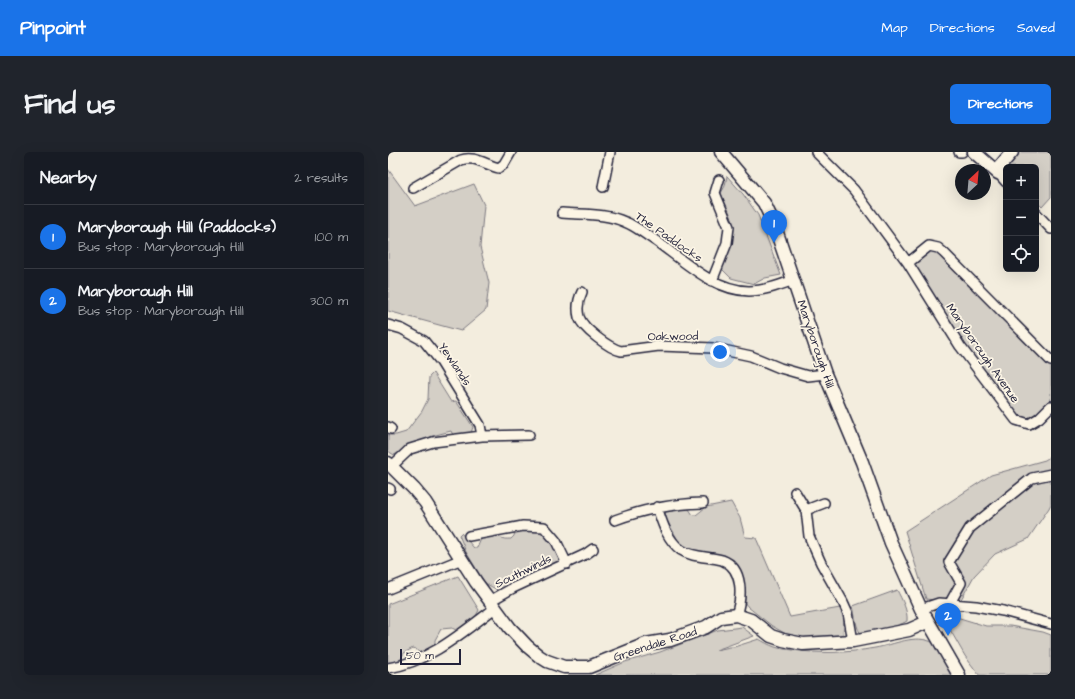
<!DOCTYPE html>
<html lang="en">
<head>
<meta charset="utf-8">
<style>
	:root { --surface:#171b24; --page:#20242c; --text:#f1f3f6; --muted:#9ea1a6; --line:#363941; --accent:#1a73e8 }
	body { margin:0; font-family:"Architects Daughter",sans-serif; background:var(--page); color:var(--text) }
	.controls { position:absolute; right:12px; top:12px; display:grid; overflow:hidden; border-radius:6px; box-shadow:0 4px 16px #0002 }
	.controls button { width:36px; height:36px; display:grid; place-items:center; padding:0; border:0; border-bottom:1px solid var(--line); background:var(--surface); color:var(--text); font:20px sans-serif }
	.compass { position:absolute; left:567px; top:12px; width:36px; height:36px; border-radius:50%; background:var(--surface); box-shadow:0 4px 16px #0002; rotate:26deg }
	.scale { position:absolute; left:12px; bottom:10px; width:61px; box-sizing:border-box; padding-left:4px; border:2px solid #22223b; border-top:0; font-size:11px; line-height:14px; white-space:nowrap; color:#22223b; -webkit-text-stroke:3px #fcf5e5; paint-order:stroke }
	.you { position:absolute; left:332px; top:200px; width:14px; height:14px; margin:-10px; border:3px solid #fff; border-radius:50%; background:#1a73e8; box-shadow:0 0 0 6px #1a73e833 }
	.badge { display:grid; place-items:center; width:26px; height:26px; border-radius:50%; background:var(--accent); color:#fff; font-size:13px; font-weight:700 }
	.pin { position:absolute; translate:-50% -33px; filter:drop-shadow(0 1px 2px #0008) }
	.pin::after { content:''; position:absolute; top:21px; width:14px; height:12px; background:inherit; clip-path:polygon(0 0,100% 0,50% 100%) }
	.list { margin:0; padding:0; list-style:none }
	h2 { display:flex; justify-content:space-between; align-items:center; height:52px; margin:0; padding:0 16px; font-size:17px }
	h2 small { font-size:13px; font-weight:400; color:var(--muted) }
	.list li { display:grid; grid-template-columns:26px 1fr auto; gap:12px; align-items:center; box-sizing:border-box; height:64px; padding:0 16px; border-top:1px solid var(--line) }
	.list b { display:block; font-size:15px; white-space:nowrap }
	.list p { margin:0; font-size:13px; white-space:nowrap; color:var(--muted) }
	.list em { font-size:13px; font-style:normal; color:var(--muted) }
	.icon { flex:none; width:22px; height:22px; fill:none; stroke:currentColor; stroke-width:2; stroke-linecap:round; stroke-linejoin:round }
	.map { position:relative; flex:none; width:663px; height:523px; overflow:hidden; border-radius:6px }
	header { display:flex; align-items:center; gap:24px; box-sizing:border-box; height:56px; padding:0 20px; background:var(--accent); color:#fff }
	header strong { font-size:19px }
	nav { display:flex; gap:22px; margin-inline-start:auto; font-size:14px }
	.intro { display:flex; align-items:center; justify-content:space-between; box-sizing:border-box; height:96px; padding:0 24px }
	h1 { margin:0; font-size:28px }
	.button { padding:10px 18px; border-radius:6px; background:var(--accent); color:#fff; font-size:14px; font-weight:700 }
	main { display:flex; gap:24px; padding:0 24px }
	aside { flex:1; background:var(--surface); border-radius:6px; box-shadow:0 4px 16px #0002 }
	.map>svg:first-child { display:block }
	.green { fill:#d4cfc6; stroke:#7b7880 }
	.lines { fill:none; stroke-linecap:round; stroke-linejoin:round }
	.street-casing { stroke:#22223b; stroke-width:12 }
	.secondary-casing { stroke:#22223b; stroke-width:15 }
	.street { stroke:#fcf5e5; stroke-width:9 }
	.secondary { stroke:#fcf5e5; stroke-width:12 }
	.labels { text-anchor:middle; stroke-width:3.5; stroke-linejoin:round; paint-order:stroke }
	.street-label { font-size:12px; fill:#22223b; stroke:#fcf5e5 }
</style>
</head>
<body>
<header>
<strong>Pinpoint</strong>
<nav><a>Map</a><a>Directions</a><a>Saved</a></nav>
</header>
<div class="intro"><h1>Find us</h1><a class="button">Directions</a></div>
<main>
<aside>
<h2>Nearby<small>2 results</small></h2>
<ul class="list">
<li><span class="badge">1</span><div><b>Maryborough Hill (Paddocks)</b><p>Bus stop · Maryborough Hill</p></div><em>100 m</em></li>
<li><span class="badge">2</span><div><b>Maryborough Hill</b><p>Bus stop · Maryborough Hill</p></div><em>300 m</em></li>
</ul>
</aside>
<div class="map">
<svg width="663" height="523" viewBox="0 0 663 523">
	<rect width="100%" height="100%" fill="#f3edde"/>
	<filter id="ink" filterUnits="userSpaceOnUse"><feTurbulence type="fractalNoise" baseFrequency=".025" numOctaves="2"/><feDisplacementMap in="SourceGraphic" scale="8" xChannelSelector="R" yChannelSelector="G"/><feConvolveMatrix kernelMatrix="1 2 1 2 8 2 1 2 1" color-interpolation-filters="sRGB"/></filter>
	<g filter="url(#ink)">
		<!-- green -->
		<path class="green" d="M632 0H663V45L654 55 648 49V15H618Z
			M0 17 27 54 86 32 96 53 92 95 101 131 98 158 73 179 0 159Z
			M339 24 355 42 370 63 393 123 377 126 366 132 343 126 334 117C339 101 349 81 343 64 340 56 336 50 333 41L337 34Z
			M541 94 550 96 663 209V254L645 270 626 266 520 111Z
			M45 221 63 250 68 249 85 275 83 281 72 285 65 283 63 279 44 284 36 289 6 303 0 299V283H8L18 280 34 259 40 247 41 225Z
			M663 304V352L661 356 640 387 607 402 586 424 571 451 538 447 517 379 603 323 657 308Z
			M343 350 352 366 357 385 368 386 402 465 452 456 456 467 455 482 449 484 419 486 398 482 384 474 360 455 356 450 355 429 347 414 294 395 278 367 277 358 301 357 305 363H308L318 355Z
			M135 377 155 379 170 398 173 408 171 411 146 422 143 419 135 423 134 428 111 439 97 431 78 400 71 383 73 381 86 396H89L94 385 106 382 111 383C114 388 118 387 123 387L126 384 127 379Z
			M70 424 91 458 87 466 75 476 68 478 64 476 53 477 47 488V493L32 502 28 497 25 496 16 501 13 507 0 512V452Z
			M509 438C514 448 520 458 519 469 508 476 487 479 474 482 468 479 467 462 465 454Z
			M552 460 598 474H622L655 480 663 483V523H591L577 504Z
			M354 475 366 484 328 498 342 495H346L371 487C376 490 381 493 387 495 392 497 399 497 405 498 432 502 460 501 487 496 506 493 527 481 546 491L565 523H207L237 510 272 500 330 478Z"/>
		<g class="lines">
			<defs>
				<path id="street" d="M428 0 466 38 520 111 572 194 628 268 641 272 651 266 663 254
					M571 0H574
					M610 21 618 30
					M215 35 222 0
					M25 36 73 8C86 3 98 13 111 16L116 12 123 0
					M174 61C196 63 217 61 237 70 248 74 258 83 268 89 296 109 325 138 361 139 376 139 392 133 406 128
					M648 61 663 77
					M520 111 541 94 550 96 556 101 663 209
					M324 129 339 91 341 75 327 41 331 28
					M194 140C190 148 189 157 191 165 195 177 221 196 233 199L271 194 326 196 363 204 392 216 420 224 437 222
					M0 173 14 177 36 189 53 210 92 273 94 284
					M0 275 3 277
					M4 314 22 297 45 290 94 284 141 283
					M0 336 2 337
					M407 340 418 358 421 384 433 411 455 450 460 461 465 489
					M269 355C274 370 279 388 293 398 305 406 321 404 334 408 356 416 354 446 348 463
					M418 358 436 351
					M227 368C256 357 284 352 315 351
					M81 384 135 374 156 375 168 389 179 412
					M0 437 74 407
					M102 449 125 436 198 402 205 397
					M562 451 573 431 561 410 582 376 644 326 663 322
					M533 457 551 451 588 454 615 459 663 472
					M0 516C41 510 75 480 107 456"/>
				<path id="secondary" d="M333 0 376 51 386 72 437 222 474 310 503 391 533 457 571 523
					M586 0 610 21
					M608 19 624 0
					M0 311 26 337 37 350 88 430 122 476 139 494 151 504 159 509 176 515H201L258 492 282 488 318 475 333 465 348 463 363 468 383 484 395 488 415 492 465 489 521 478 539 470"/>
			</defs>
			<!-- street casing -->
			<use href="#street" class="street-casing"/>
			<!-- secondary casing -->
			<use href="#secondary" class="secondary-casing"/>
			<!-- street -->
			<use href="#street" class="street"/>
			<!-- secondary -->
			<use href="#secondary" class="secondary"/>
		</g>
	</g>
	<g class="labels">
		<!-- street labels -->
		<g class="street-label">
			<text transform="translate(281 85) rotate(35)" y="4">The Paddocks</text>
			<text transform="translate(285 184) rotate(-1)" y="4">Oakwood</text>
			<text transform="translate(428 192) rotate(71)" y="4">Maryborough Hill</text>
			<text transform="translate(595 201) rotate(55)" y="4">Maryborough Avenue</text>
			<text transform="translate(67 212) rotate(56)" y="4">Yewlands</text>
			<text transform="translate(135 419) rotate(-26)" y="4">Southwinds</text>
			<text transform="translate(267 492) rotate(-18)" y="4">Greendale Road</text>
		</g>
	</g>
</svg>
<div class="controls">
<button>+</button>
<button>−</button>
<button><svg class="icon" aria-label="locate" viewBox="0 0 24 24"><circle cx="12" cy="12" r="6"/><path d="M12 2v4M12 18v4M2 12h4M18 12h4"/></svg></button>
</div>
<svg class="compass" viewBox="-18 -18 36 36"><path d="M0-13l5 13h-10z" fill="#e53935"/><path d="M0 13l5-13h-10z" fill="#9ea1a6"/></svg>
<div class="scale">50 m</div>
<div class="you"></div>
<div class="pin badge" style="left:386px;top:91px">1</div>
<div class="pin badge" style="left:560px;top:484px">2</div>
</div>
</main>
</body>
</html>
